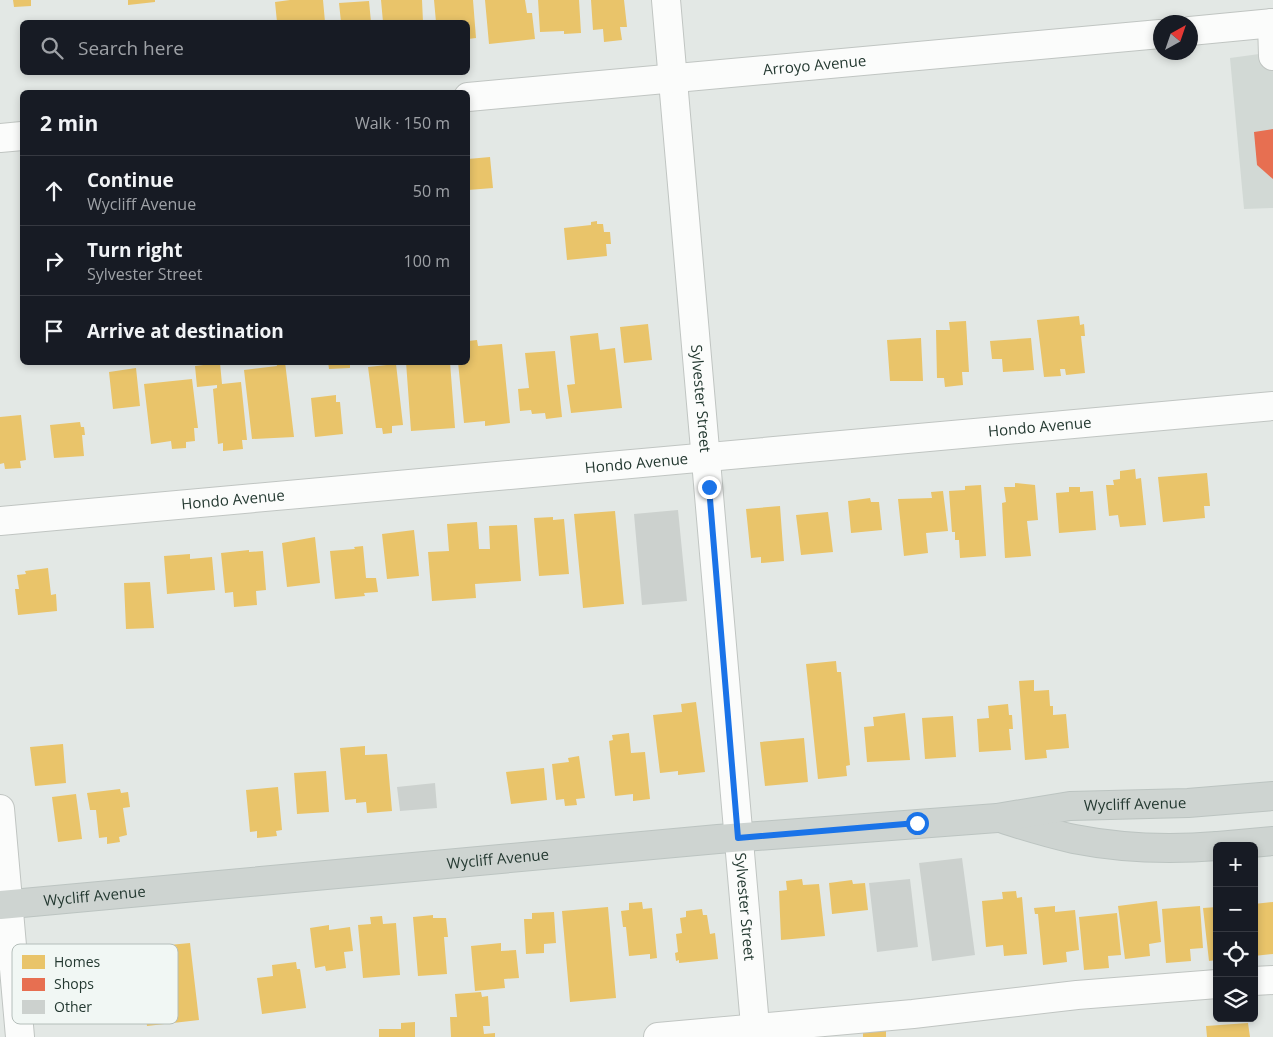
<!DOCTYPE html>
<html lang="en">
<head>
<meta charset="utf-8">
<style>
	:root { --surface:#171b24; --page:#242831; --text:#f1f3f6; --muted:#9ea1a6; --line:#363941 }
	body { margin:0; font-family:"Open Sans",sans-serif; background:var(--page); color:var(--text) }
	.controls { position:absolute; right:15px; bottom:15px; display:grid; overflow:hidden; border-radius:8px; box-shadow:0 2px 8px #0003 }
	.controls button { width:45px; height:45px; display:grid; place-items:center; padding:0; border:0; border-bottom:1px solid var(--line); background:var(--surface); color:var(--text); font:25px sans-serif }
	.compass { position:absolute; left:1153px; top:15px; width:45px; height:45px; border-radius:50%; background:var(--surface); box-shadow:0 2px 8px #0003; rotate:40deg }
	.stop { position:absolute; width:15px; height:15px; margin:-11px; border:4px solid #1a73e8; border-radius:50%; background:#fff }
	.stop.end { background:#1a73e8; border-color:#fff; box-shadow:0 1px 5px #0008 }
	.list { margin:0; padding:0; list-style:none }
	h2 { display:flex; justify-content:space-between; align-items:center; height:65px; margin:0; padding:0 20px; font-size:21px }
	h2 small { font-size:16px; font-weight:400; color:var(--muted) }
	.list li { display:grid; grid-template-columns:32px 1fr auto; gap:15px; align-items:center; box-sizing:border-box; height:70px; padding:0 20px; border-top:1px solid var(--line) }
	.list b { display:block; font-size:19px; white-space:nowrap }
	.list p { margin:0; font-size:16px; white-space:nowrap; color:var(--muted) }
	.list em { font-size:16px; font-style:normal; color:var(--muted) }
	.icon { flex:none; width:28px; height:28px; fill:none; stroke:currentColor; stroke-width:2; stroke-linecap:round; stroke-linejoin:round }
	.map { position:relative; flex:none; width:1273px; height:1037px; overflow:hidden }
	.search { position:absolute; background:var(--surface); box-shadow:0 2px 8px #0003; left:20px; top:20px; width:450px; height:55px; display:flex; align-items:center; gap:12px; box-sizing:border-box; padding:0 18px; border-radius:8px; color:var(--muted); font-size:19px }
	.panel { position:absolute; background:var(--surface); box-shadow:0 2px 8px #0003; left:20px; top:90px; width:450px; height:275px; border-radius:8px }
	.map>svg:first-child { display:block }
	.built { fill:#d2d9d5 }
	.homes { fill:#e9c46a }
	.shops { fill:#e76f51 }
	.building { fill:#ccd1ce }
	.lines { fill:none; stroke-linecap:round; stroke-linejoin:round }
	.minor-casing { stroke:#c0c5c2; stroke-width:30 }
	.major-casing { stroke:#bcc4c1; stroke-width:30 }
	.minor { stroke:#fbfcfb; stroke-width:28 }
	.major { stroke:#ced4d1; stroke-width:28 }
	.route { stroke:#1a73e8; stroke-width:6 }
	.labels { text-anchor:middle; stroke-width:5; stroke-linejoin:round; paint-order:stroke }
	.street-label { font-size:15px; fill:#243931; stroke:#f1f7f4 }
	.key { fill:#f1f7f4; stroke:#b4beba; stroke-width:1 }
	.key-label { font-size:14px; fill:#243931 }
</style>
</head>
<body>
<div class="map">
<svg width="1273" height="1037" viewBox="0 0 1273 1037">
	<rect width="100%" height="100%" fill="#e3e8e5"/>
	<!-- built -->
	<path class="built" d="M1273 52V208L1244 209 1230 58Z"/>
	<!-- homes -->
	<path class="homes" d="M13 0H31V6L14 7Z
		M128 0H155V2L128 5Z
		M290 0H323L325 22H277L275 2Z
		M381 0H422L423 22H383Z
		M434 0H473L476 38 468 39V22H436Z
		M485 0H525L527 13H532L535 39 489 44Z
		M538 0H579L581 33 564 34V31L540 32Z
		M591 0H624L627 27H620L622 40 604 42 603 29 593 30Z
		M369 1 371 22H341L339 3Z
		M490 157 493 188 468 190V159Z
		M597 221V224H603L604 232H610L611 244H606L607 256 567 260 564 228 591 225V222Z
		M1079 316 1080 325 1084 324 1085 336H1081L1085 373 1066 375 1065 369H1060L1061 376 1044 377 1037 320Z
		M966 321 969 372H962L963 385 945 387 944 378H937L936 330H950L949 322Z
		M648 324 652 360 624 363 620 327Z
		M598 333 600 350 615 348 622 408 571 413 567 385 575 384 570 336Z
		M921 338 923 381H890L887 340Z
		M1031 338 1034 370 1003 372 1002 359H992L990 341Z
		M477 340 478 346 502 344 510 423 485 426V421L464 423 458 362H468V341Z
		M555 351 562 417 546 419 545 413 532 414 531 410 520 411 518 389 529 388 525 353Z
		M276 362H285L294 437 252 439 244 370 277 366Z
		M328 362H350V368L329 369Z
		M406 362H450L455 428 411 431Z
		M220 363 222 384 241 382 247 440H242L243 449 223 451V443L218 444 213 389 217 388V385L197 387 195 366Z
		M396 364 403 425 392 426V433L383 434 382 428H376L368 367Z
		M136 368 140 406 113 409 109 372Z
		M192 379 198 428H194L195 441 186 442V448L172 449 171 441 151 444 144 384Z
		M336 395V402H340L343 434 315 437 311 398Z
		M21 415 26 460 20 461 21 468 5 469 4 463 0 464V417Z
		M80 422 81 427H84L85 435H82L84 456 54 458 50 425Z
		M1135 469 1136 479 1141 478 1146 525 1120 527 1118 515 1109 516 1106 485H1114L1113 480 1120 479V471Z
		M1207 473 1210 506H1204L1205 518 1163 522 1158 477Z
		M1015 483 1035 485 1038 520 1027 521 1031 556 1005 558 1002 503 1006 502 1004 487H1015Z
		M981 485 986 556 960 558 959 540H955V532H952L949 491 965 490V486Z
		M1069 487H1080V492L1093 491 1096 530 1059 533 1056 493 1069 492Z
		M943 491 948 531 926 533 928 553 904 556 898 499 932 498 931 492Z
		M870 498 871 502H879L882 530 851 533 848 501Z
		M780 506 784 561 761 563V557L751 558 746 509Z
		M615 511 624 604 583 608 574 514Z
		M828 512 833 552 801 555 796 515Z
		M553 517V520L564 519 569 574 539 576 534 518Z
		M477 522 479 549H490L489 526 517 525 521 581 475 584 476 598 432 601 428 552 449 551 447 524Z
		M414 530 419 576 387 579 382 534Z
		M315 537 320 583 287 587 282 543Z
		M363 546 366 578H376L378 592 364 593 365 596 335 599 330 551 355 549 354 547Z
		M249 550V552L263 551 266 590 256 591 257 605 234 607 233 592 225 593 221 553Z
		M190 554V559L212 557 215 590 167 594 164 556Z
		M48 568 51 595 56 594 57 611 18 615 15 589H19L17 575 26 574 25 571Z
		M150 582 154 628 126 629 124 583Z
		M836 661 837 672H841L850 765 846 766 847 776 818 779 806 664Z
		M1034 680V691L1049 690 1050 706H1053V715L1066 714 1069 748 1046 750 1047 758 1025 760 1019 681Z
		M696 702 705 772 678 775V771L660 773 653 715 682 712 681 704Z
		M1008 704 1009 715H1012L1013 729H1009L1011 750 979 752 977 719 989 718 988 706Z
		M905 713 910 760 867 762 864 727 874 726 873 717Z
		M953 716 956 757 925 759 922 718Z
		M629 733 631 753 645 752 650 799 633 801V794L615 796 609 741 613 740 612 735Z
		M804 738 808 782 765 786 760 742Z
		M63 744 66 783 35 786 30 747Z
		M365 746V755L387 754 392 811 367 813 366 802 356 803V799L345 800 340 748Z
		M579 756 585 798 576 799 577 805 565 806 564 799 556 800 552 764 569 762 568 758Z
		M544 768 547 800 511 804 506 772Z
		M326 771 329 812 297 814 294 773Z
		M278 787 282 830 276 831 277 836 257 838V831L250 832 246 790Z
		M120 789 121 793 128 792 130 807 123 808 127 835 119 837 120 842 107 844V837L99 838 96 810H90L87 793Z
		M76 794 82 839 58 842 52 797Z
		M802 879 803 885 819 884 825 936 781 940 779 891 787 890 786 881Z
		M852 880 853 884 865 883 868 910 832 914 829 883Z
		M1016 891 1017 898 1022 897 1027 954 1004 956 1003 945 986 947 982 901 1003 899 1002 892Z
		M1157 901 1161 942 1149 944 1150 956 1125 959 1118 906Z
		M642 902 643 909 652 908 657 958 650 959V954L629 956 626 927H623L621 911 629 910V903Z
		M1273 902V954L1254 956V904Z
		M1055 906V912L1075 910 1079 950 1066 952 1067 962 1043 965 1038 914H1035L1034 908Z
		M1200 906 1203 948 1190 949 1191 961 1166 963 1162 909Z
		M608 907 616 998 570 1002 562 911Z
		M1217 907V960L1209 961 1203 908Z
		M702 909 703 915H707L710 934 715 933 718 959 679 963V960L676 961 675 953 678 952 676 934 682 933 680 918 686 917V911Z
		M554 912 556 943 544 944V953L526 954 524 919H532V913Z
		M1117 913 1121 955 1108 956 1109 968 1084 970 1079 917Z
		M433 915V918H446L448 937H444L447 974 418 976 413 917Z
		M382 916 383 924 396 923 400 975 363 978 358 925 371 924 370 917Z
		M329 925V930L350 927 353 951 344 952 346 968 326 971 325 966 315 968 310 928Z
		M190 943 199 1020 147 1026 138 948Z
		M501 943V951L516 950 519 978 504 979 505 988 475 991 471 946Z
		M296 962 297 969H300L306 1008 262 1014 257 978 273 976 272 965Z
		M481 992 482 997 488 996 490 1026H483L484 1034 495 1033V1037H451L450 1017H457L455 994Z
		M415 1022V1037H379V1029H401V1023Z
		M1248 1023 1250 1037H1207L1206 1026Z
		M886 1027V1037H863V1029Z"/>
	<!-- shops -->
	<path class="shops" d="M1273 129V179L1257 165 1254 132Z"/>
	<!-- building -->
	<path class="building" d="M678 510 687 601 642 605 634 514Z
		M435 783 437 808 400 811 397 787Z
		M962 858 975 955 932 961 919 863Z
		M910 879 918 947 877 952 869 883Z"/>
	<g class="lines">
		<defs>
			<g id="minor">
				<path id="s1" d="M666 0 756 1037"/>
				<path d="M1272 23 1273 56"/>
				<path d="M1190 31 1273 23"/>
				<path id="s2" d="M468 97 1160 34"/>
				<path d="M0 138 22 136"/>
				<path id="s3" d="M0 521 1273 406"/>
				<path d="M0 809 20 1037"/>
				<path d="M1254 981 1273 980"/>
				<path d="M658 1037 913 1014 1077 995 1217 984"/>
			</g>
			<g id="major">
				<path d="M1006 820C1028 827 1051 834 1074 839 1120 848 1169 850 1217 846"/>
				<path d="M1218 846 1273 841"/>
				<path id="s4" d="M0 905 718 839 997 818 1070 806 1188 803 1273 796"/>
			</g>
		</defs>
		<!-- minor casing -->
		<use href="#minor" class="minor-casing"/>
		<!-- major casing -->
		<use href="#major" class="major-casing"/>
		<!-- minor -->
		<use href="#minor" class="minor"/>
		<!-- major -->
		<use href="#major" class="major"/>
	</g>
	<g class="lines">
		<!-- route -->
		<path class="route" d="M709 487 738 838 917 823"/>
	</g>
	<g class="labels">
		<!-- street labels -->
		<g class="street-label">
			<text dy="5" stroke="none"><textPath href="#s2" startOffset="348">Arroyo Avenue</textPath></text>
			<text dy="5" stroke="none"><textPath href="#s1" startOffset="400">Sylvester Street</textPath></text>
			<text dy="5" stroke="none"><textPath href="#s3" startOffset="1044">Hondo Avenue</textPath></text>
			<text dy="5" stroke="none"><textPath href="#s3" startOffset="639">Hondo Avenue</textPath></text>
			<text dy="5" stroke="none"><textPath href="#s3" startOffset="234">Hondo Avenue</textPath></text>
			<text dy="5" stroke="none"><textPath href="#s4" startOffset="1140">Wycliff Avenue</textPath></text>
			<text dy="5" stroke="none"><textPath href="#s4" startOffset="500">Wycliff Avenue</textPath></text>
			<text dy="5" stroke="none"><textPath href="#s4" startOffset="95">Wycliff Avenue</textPath></text>
			<text dy="5" stroke="none"><textPath href="#s1" startOffset="910">Sylvester Street</textPath></text>
		</g>
	</g>
	<!-- legend -->
	<rect x="12" y="944" width="166" height="80" rx="8" class="key"/>
	<rect x="22" y="955" width="23" height="14" fill="#e9c46a"/>
	<rect x="22" y="978" width="23" height="13" fill="#e76f51"/>
	<rect x="22" y="1000" width="23" height="14" fill="#ccd1ce"/>
	<g class="key-label">
		<text x="54" y="967">Homes</text>
		<text x="54" y="989">Shops</text>
		<text x="54" y="1012">Other</text>
	</g>
</svg>
<div class="controls">
<button>+</button>
<button>−</button>
<button><svg class="icon" aria-label="locate" viewBox="0 0 24 24"><circle cx="12" cy="12" r="6"/><path d="M12 2v4M12 18v4M2 12h4M18 12h4"/></svg></button>
<button><svg class="icon" aria-label="layers" viewBox="0 0 24 24"><path d="M12 4l9 5-9 5-9-5zM3 14l9 5 9-5"/></svg></button>
</div>
<svg class="compass" viewBox="-18 -18 36 36"><path d="M0-13l5 13h-10z" fill="#e53935"/><path d="M0 13l5-13h-10z" fill="#9ea1a6"/></svg>
<div class="stop" style="left:917px;top:823px"></div>
<div class="stop end" style="left:709px;top:487px"></div>
<div class="search"><svg class="icon" aria-label="search" viewBox="0 0 24 24"><circle cx="10" cy="10" r="6"/><path d="M15 15l6 6"/></svg>Search here</div>
<section class="panel">
<h2>2 min<small>Walk · 150 m</small></h2>
<ul class="list">
<li><svg class="icon" aria-label="ahead" viewBox="0 0 24 24"><path d="M12 20V5M6 11l6-6 6 6"/></svg><div><b>Continue</b><p>Wycliff Avenue</p></div><em>50 m</em></li>
<li><svg class="icon" aria-label="right" viewBox="0 0 24 24"><path d="M7 20v-9h11M14 6l5 5-5 5"/></svg><div><b>Turn right</b><p>Sylvester Street</p></div><em>100 m</em></li>
<li><svg class="icon" aria-label="arrive" viewBox="0 0 24 24"><path d="M6 21V4h12l-3 4 3 4H6"/></svg><div><b>Arrive at destination</b></div></li>
</ul>
</section>
</div>
</body>
</html>
